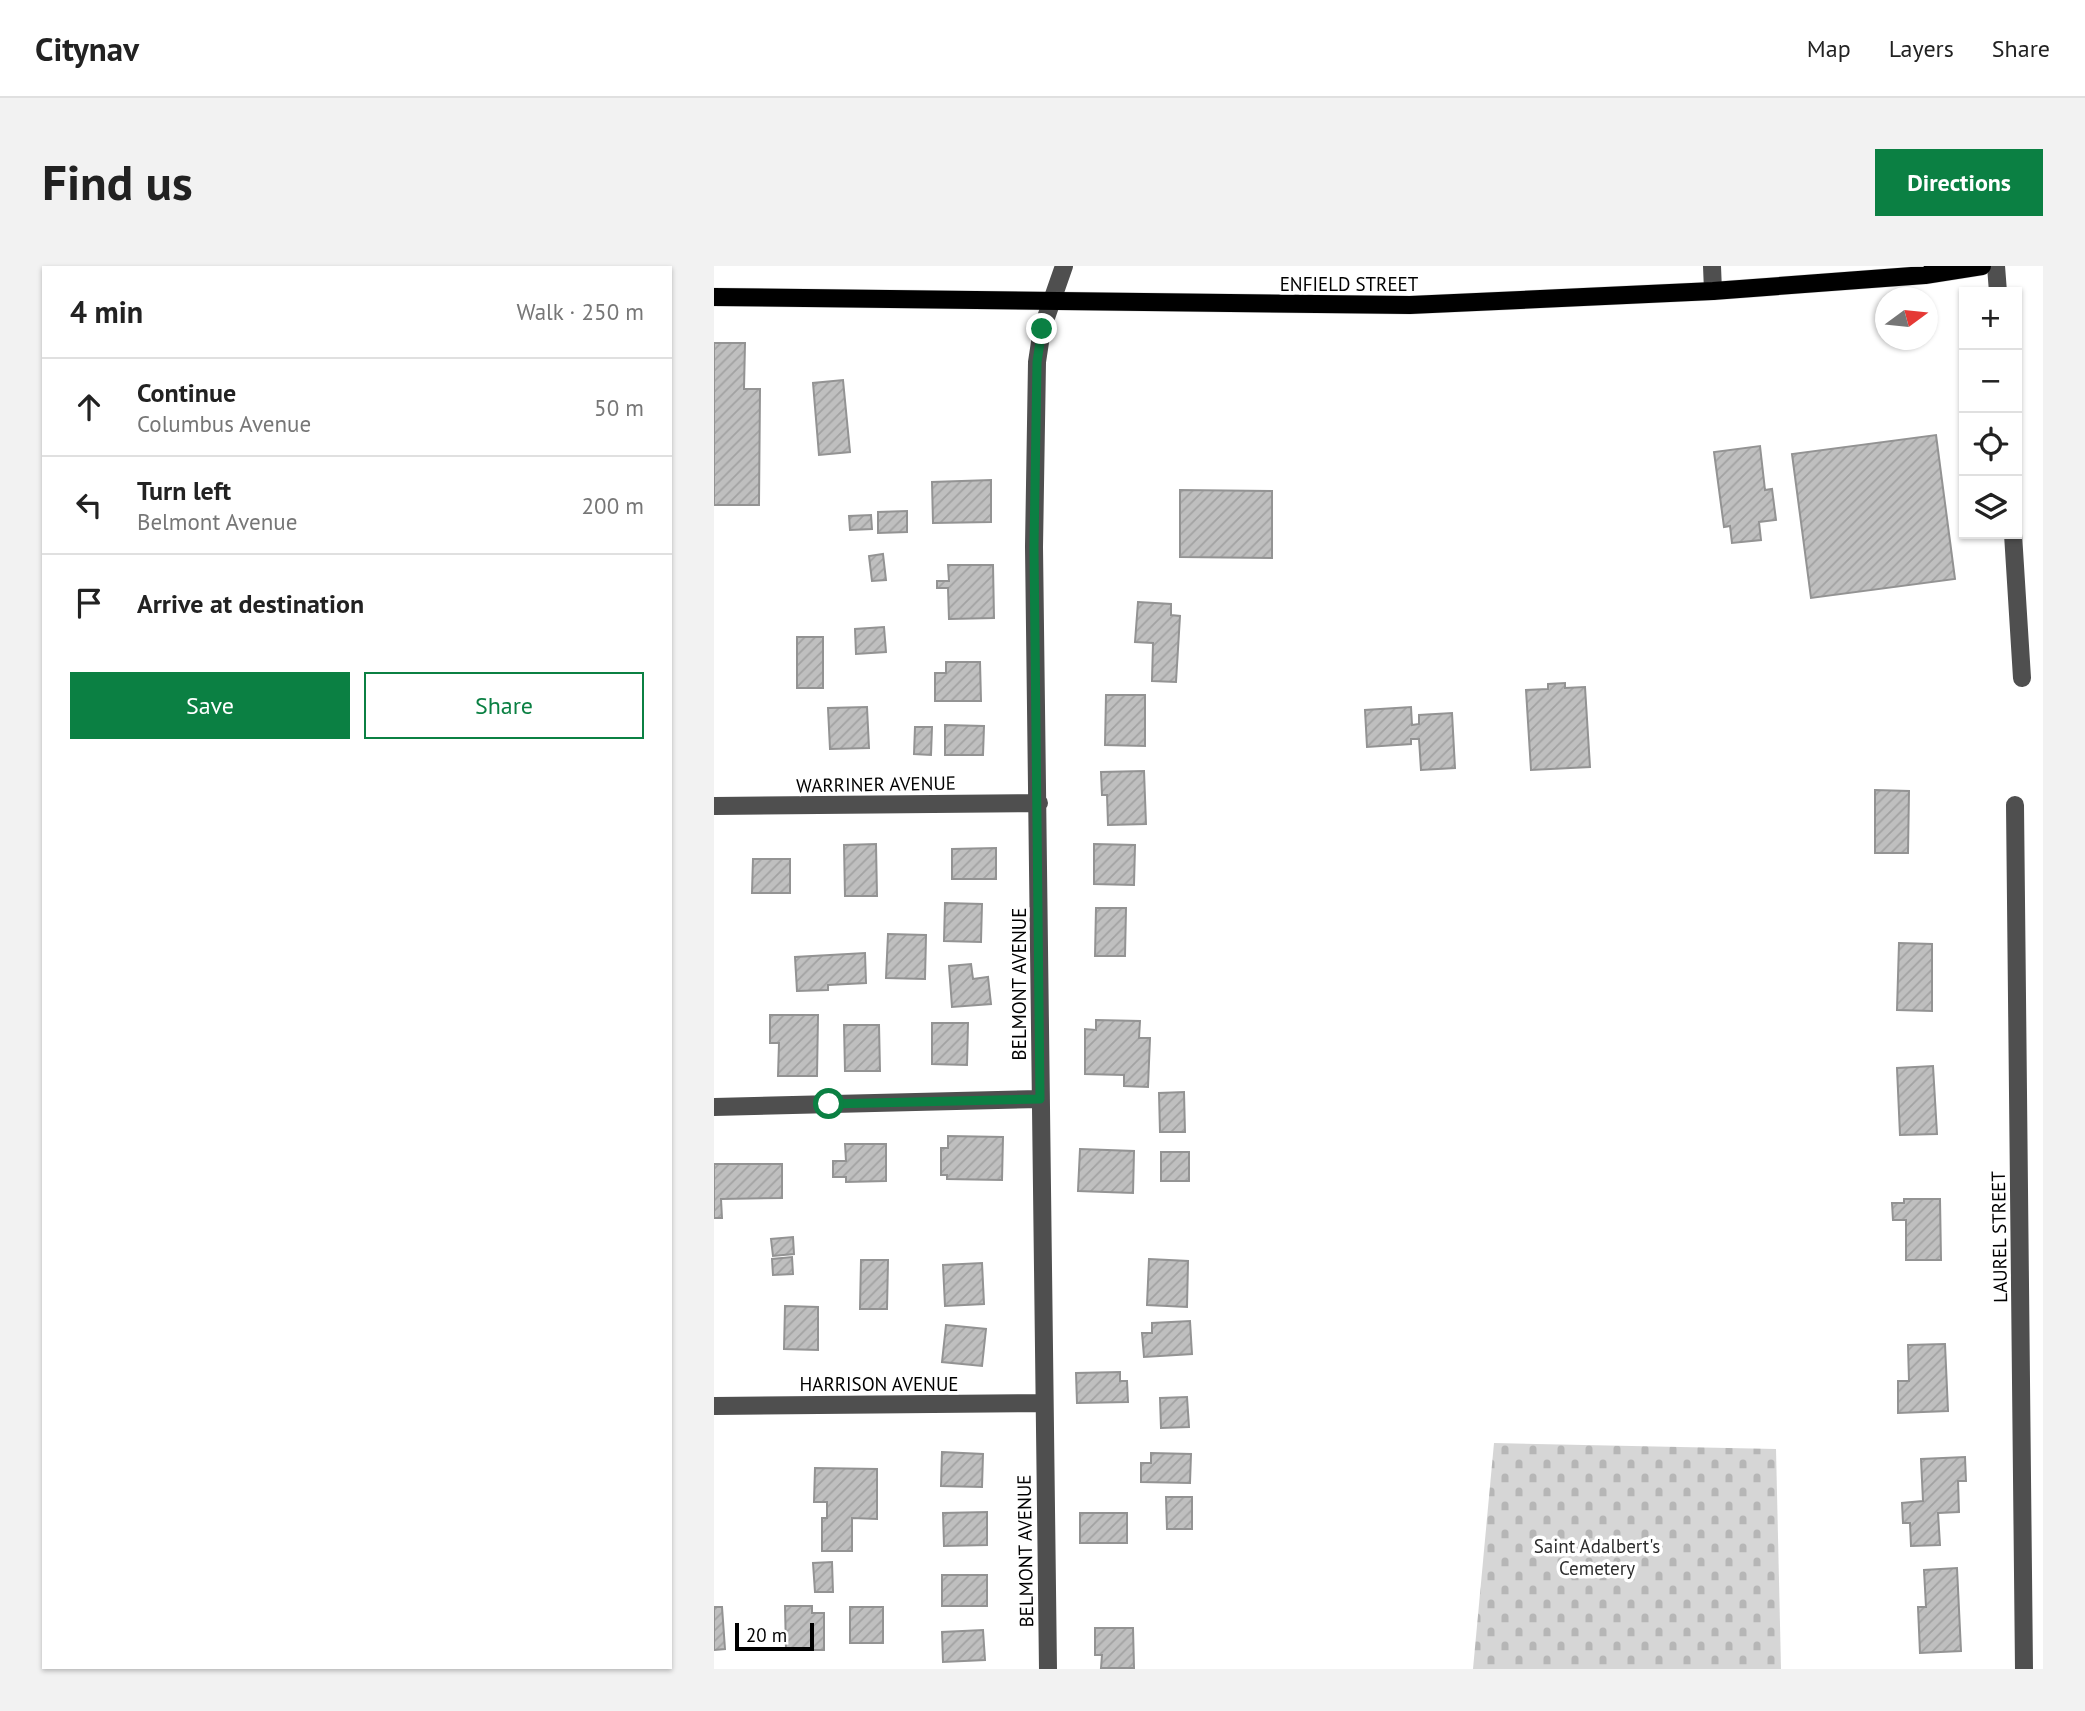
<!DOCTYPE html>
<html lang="en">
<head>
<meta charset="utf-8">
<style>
	:root { --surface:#fff; --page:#f2f2f2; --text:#222; --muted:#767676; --line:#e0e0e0; --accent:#0b8043 }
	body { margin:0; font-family:"PT Sans",sans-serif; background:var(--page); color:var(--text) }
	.controls { position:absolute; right:21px; top:21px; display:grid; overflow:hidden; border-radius:0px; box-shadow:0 2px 5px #0004 }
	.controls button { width:63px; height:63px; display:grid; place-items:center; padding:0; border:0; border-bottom:2px solid var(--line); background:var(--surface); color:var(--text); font:35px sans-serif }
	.compass { position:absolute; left:1161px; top:21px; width:63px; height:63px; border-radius:50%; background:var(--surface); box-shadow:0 2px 5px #0004; rotate:75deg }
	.scale { position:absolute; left:21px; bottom:18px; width:79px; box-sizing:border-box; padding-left:7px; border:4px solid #000; border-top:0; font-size:19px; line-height:24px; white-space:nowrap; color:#000; -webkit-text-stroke:5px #fff; paint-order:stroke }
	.stop { position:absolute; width:21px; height:21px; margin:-16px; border:5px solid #0b8043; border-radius:50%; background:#fff }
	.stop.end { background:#0b8043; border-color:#fff; box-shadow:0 2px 7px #0008 }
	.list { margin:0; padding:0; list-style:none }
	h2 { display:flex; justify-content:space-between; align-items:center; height:91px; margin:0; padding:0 28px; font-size:30px }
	h2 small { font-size:23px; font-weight:400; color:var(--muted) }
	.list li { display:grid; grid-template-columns:46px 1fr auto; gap:21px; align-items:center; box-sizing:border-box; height:98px; padding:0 28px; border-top:2px solid var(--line) }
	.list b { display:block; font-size:26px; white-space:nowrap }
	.list p { margin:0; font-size:23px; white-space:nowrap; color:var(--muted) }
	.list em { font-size:23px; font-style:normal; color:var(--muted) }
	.actions { display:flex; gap:14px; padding:21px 28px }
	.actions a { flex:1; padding:16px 0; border:2px solid var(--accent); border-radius:0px; text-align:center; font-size:24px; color:var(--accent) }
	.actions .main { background:var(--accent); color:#fff }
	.icon { flex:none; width:38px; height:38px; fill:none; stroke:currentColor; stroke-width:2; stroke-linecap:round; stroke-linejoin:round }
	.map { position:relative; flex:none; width:1329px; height:1403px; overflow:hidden; border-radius:0px }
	header { display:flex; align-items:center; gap:42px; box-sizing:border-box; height:98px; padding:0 35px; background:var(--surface); border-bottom:2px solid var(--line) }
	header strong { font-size:33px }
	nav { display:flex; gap:38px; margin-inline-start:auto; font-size:24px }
	.intro { display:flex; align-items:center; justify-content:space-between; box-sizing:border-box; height:168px; padding:0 42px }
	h1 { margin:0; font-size:49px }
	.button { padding:18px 32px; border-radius:0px; background:var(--accent); color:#fff; font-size:24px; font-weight:700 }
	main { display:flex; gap:42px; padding:0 42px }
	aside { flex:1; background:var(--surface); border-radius:0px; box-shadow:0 2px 5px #0004 }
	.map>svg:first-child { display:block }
	.cemetery { fill:url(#cemetery-stones) }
	.building { fill:url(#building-hatch); stroke:#939393; stroke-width:2 }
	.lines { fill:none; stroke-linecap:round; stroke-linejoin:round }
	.major-casing { stroke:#dbdbdb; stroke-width:19 }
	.minor { stroke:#4f4f4f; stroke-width:18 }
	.major { stroke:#000; stroke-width:18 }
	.route { stroke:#0b8043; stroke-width:9 }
	.labels { text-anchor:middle; stroke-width:7; stroke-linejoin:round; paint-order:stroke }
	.street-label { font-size:19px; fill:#000; stroke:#fff }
	.park-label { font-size:19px; fill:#2d2d2d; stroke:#fff }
</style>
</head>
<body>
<header>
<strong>Citynav</strong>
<nav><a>Map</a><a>Layers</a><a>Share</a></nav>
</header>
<div class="intro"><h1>Find us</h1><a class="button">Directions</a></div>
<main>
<aside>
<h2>4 min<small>Walk · 250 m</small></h2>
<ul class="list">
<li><svg class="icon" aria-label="ahead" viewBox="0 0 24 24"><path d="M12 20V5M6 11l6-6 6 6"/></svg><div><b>Continue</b><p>Columbus Avenue</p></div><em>50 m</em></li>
<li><svg class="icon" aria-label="left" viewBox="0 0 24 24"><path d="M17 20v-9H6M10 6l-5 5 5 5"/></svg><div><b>Turn left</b><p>Belmont Avenue</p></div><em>200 m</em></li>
<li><svg class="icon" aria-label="arrive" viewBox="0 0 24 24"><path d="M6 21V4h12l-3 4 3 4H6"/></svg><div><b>Arrive at destination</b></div></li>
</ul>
<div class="actions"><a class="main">Save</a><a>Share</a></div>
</aside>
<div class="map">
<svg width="1329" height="1403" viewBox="0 0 1329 1403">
	<defs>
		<pattern id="cemetery-stones" width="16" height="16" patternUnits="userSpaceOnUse" patternTransform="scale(1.75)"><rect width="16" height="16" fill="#d6d6d6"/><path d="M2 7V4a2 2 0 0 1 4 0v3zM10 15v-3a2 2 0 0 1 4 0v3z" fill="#b6b6b6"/></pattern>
		<pattern id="building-hatch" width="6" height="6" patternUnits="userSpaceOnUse" patternTransform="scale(1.75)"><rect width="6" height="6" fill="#bfbfbf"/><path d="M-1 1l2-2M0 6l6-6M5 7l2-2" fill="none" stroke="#a2a2a2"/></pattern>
	</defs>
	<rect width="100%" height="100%" fill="#fff"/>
	<!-- cemetery -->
	<path class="cemetery" d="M780 1177 1062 1183 1067 1403H759Z"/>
	<!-- building -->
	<path class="building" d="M0 77H31L30 123H46L45 239H0Z
		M129 114 136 186 105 189 99 117Z
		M1222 169 1241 313 1097 332 1078 188Z
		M1046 180 1051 224 1058 223 1062 254 1045 256 1047 274 1018 277 1016 260 1010 261 1000 186Z
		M277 214V256L219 257 218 216Z
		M466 224 558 225V292L466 291Z
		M193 245V266L164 267V246Z
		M157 249 158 263 136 264 135 250Z
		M169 288 172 314 158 315 155 290Z
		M234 299H279L280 352 235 353 234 322H223V315H235Z
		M424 336 457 338V349L466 350 462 416 438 415 439 377 421 376Z
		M170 361 172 386 142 388 141 363Z
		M83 371H109V422H83Z
		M232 396H266L267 435H221V407H232Z
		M851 417V422L871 421 876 501 817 504 812 424 834 423V418Z
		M392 429H431V480L391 479Z
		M153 441 155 482 116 483 114 442Z
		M697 441 698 459 705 458V449L738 447 741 502 707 504 705 473H697V478L653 481 651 444Z
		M231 459 270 460 269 489H231Z
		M201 461H218L217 489 200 488Z
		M430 505 432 558 394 559 393 529H388L387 506Z
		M1161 524 1195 525 1194 587H1161Z
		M162 578 163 630H131L130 579Z
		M380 578 421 579 420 619 380 618Z
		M282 582V613H238V583Z
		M39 593H76V627H38Z
		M231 637 268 638 267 676 230 675Z
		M382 642H412L411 690H381Z
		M174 668 212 669 211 713 172 712Z
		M1185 677 1218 678V745L1183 744Z
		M151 687 152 717 114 719V724L83 725 81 691Z
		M257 698 259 713 274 711 277 738 238 741 235 700Z
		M56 749H104L103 810H64L65 777H56Z
		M382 754 426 755 425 772H436L434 821 410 820V809L371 808V763L382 764Z
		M218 757H254L253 799 218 798Z
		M130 759H165L166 805H131Z
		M1219 800 1223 868 1186 869 1183 802Z
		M470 826 471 866H446L445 827Z
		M234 870 289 871 288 914 233 913V909H227V882H234Z
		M131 878H172V915L132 916V911H119V895H132Z
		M366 883 420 885 419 927 364 925Z
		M447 886H475V915H447Z
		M0 898H68V932L7 933 8 952H0Z
		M1190 933H1226L1227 994H1192V954H1179L1178 937H1190Z
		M79 971 80 988 59 990 57 973Z
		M78 991 79 1008 59 1009 58 993Z
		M435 993 474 995 473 1041 433 1039Z
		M147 994H174L173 1043H146Z
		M268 997 270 1038 231 1040 229 999Z
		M71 1040 104 1041V1084L70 1083Z
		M476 1055 478 1088 430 1091 428 1067H438V1057Z
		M232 1059 272 1063 268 1100 228 1096Z
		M1231 1078 1234 1145 1184 1147V1115H1195L1194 1079Z
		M406 1106V1115H413L414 1136 363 1137 362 1107Z
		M473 1131 475 1161 447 1162 446 1132Z
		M228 1186 269 1188 268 1221 227 1220Z
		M437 1187 477 1188 476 1217 427 1216V1197H437Z
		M1251 1191 1252 1215H1244L1245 1246 1224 1247 1226 1279 1197 1280 1196 1257H1189L1188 1237 1209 1235 1207 1193Z
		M101 1202 163 1203V1253L138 1252V1285H108V1252H113V1236H100Z
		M452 1231H478V1263H453Z
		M273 1246V1279L230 1280 229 1247Z
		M366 1247H413V1277H366Z
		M118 1296 119 1326H101L99 1297Z
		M1243 1302 1247 1385 1206 1387 1204 1341H1212L1210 1304Z
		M228 1309H273V1340H228Z
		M71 1340H98V1347H110V1384H72Z
		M0 1341H8L11 1383 0 1384Z
		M136 1341H169V1377H136Z
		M381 1362H419L420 1402H387L388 1389H381Z
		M269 1364 271 1394 229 1396 228 1366Z"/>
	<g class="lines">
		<defs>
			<path id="major" d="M0 31 696 39 999 25 1211 9 1268 0"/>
		</defs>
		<!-- major casing -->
		<use href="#major" class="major-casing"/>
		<!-- minor -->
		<path class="minor" d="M998 0 999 25
			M1282 0 1284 26
			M1299 268 1308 412
			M1301 539 1310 1403
			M0 540 325 537
			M0 841 326 833
			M0 1140 330 1137
			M334 1403 320 281 323 96 328 63 350 0"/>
		<!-- major -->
		<use href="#major" class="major"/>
	</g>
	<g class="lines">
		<!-- route -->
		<path class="route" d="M115 838 326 833 320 281 323 96 328 63"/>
	</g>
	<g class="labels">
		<!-- street labels -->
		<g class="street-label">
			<text x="635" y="25">ENFIELD STREET</text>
			<text transform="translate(162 518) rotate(-1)" y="7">WARRINER AVENUE</text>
			<text transform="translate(305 718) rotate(-90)" y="7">BELMONT AVENUE</text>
			<text transform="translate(1285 971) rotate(-91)" y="7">LAUREL STREET</text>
			<text x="165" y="1125">HARRISON AVENUE</text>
			<text transform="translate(311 1285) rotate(-91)" y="7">BELMONT AVENUE</text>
		</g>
		<!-- park labels -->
		<g class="park-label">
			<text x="883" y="1287">Saint Adalbert's<tspan x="883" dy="22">Cemetery</tspan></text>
		</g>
	</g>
</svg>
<div class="controls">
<button>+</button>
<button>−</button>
<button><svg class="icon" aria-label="locate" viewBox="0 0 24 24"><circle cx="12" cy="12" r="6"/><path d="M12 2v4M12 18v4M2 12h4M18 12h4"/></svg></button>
<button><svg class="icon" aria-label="layers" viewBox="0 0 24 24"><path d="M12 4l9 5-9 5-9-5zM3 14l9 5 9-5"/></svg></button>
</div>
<svg class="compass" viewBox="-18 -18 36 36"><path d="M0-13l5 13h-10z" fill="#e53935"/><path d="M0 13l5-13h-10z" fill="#767676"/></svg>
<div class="scale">20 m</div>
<div class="stop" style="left:115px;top:838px"></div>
<div class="stop end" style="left:328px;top:63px"></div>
</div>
</main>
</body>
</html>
